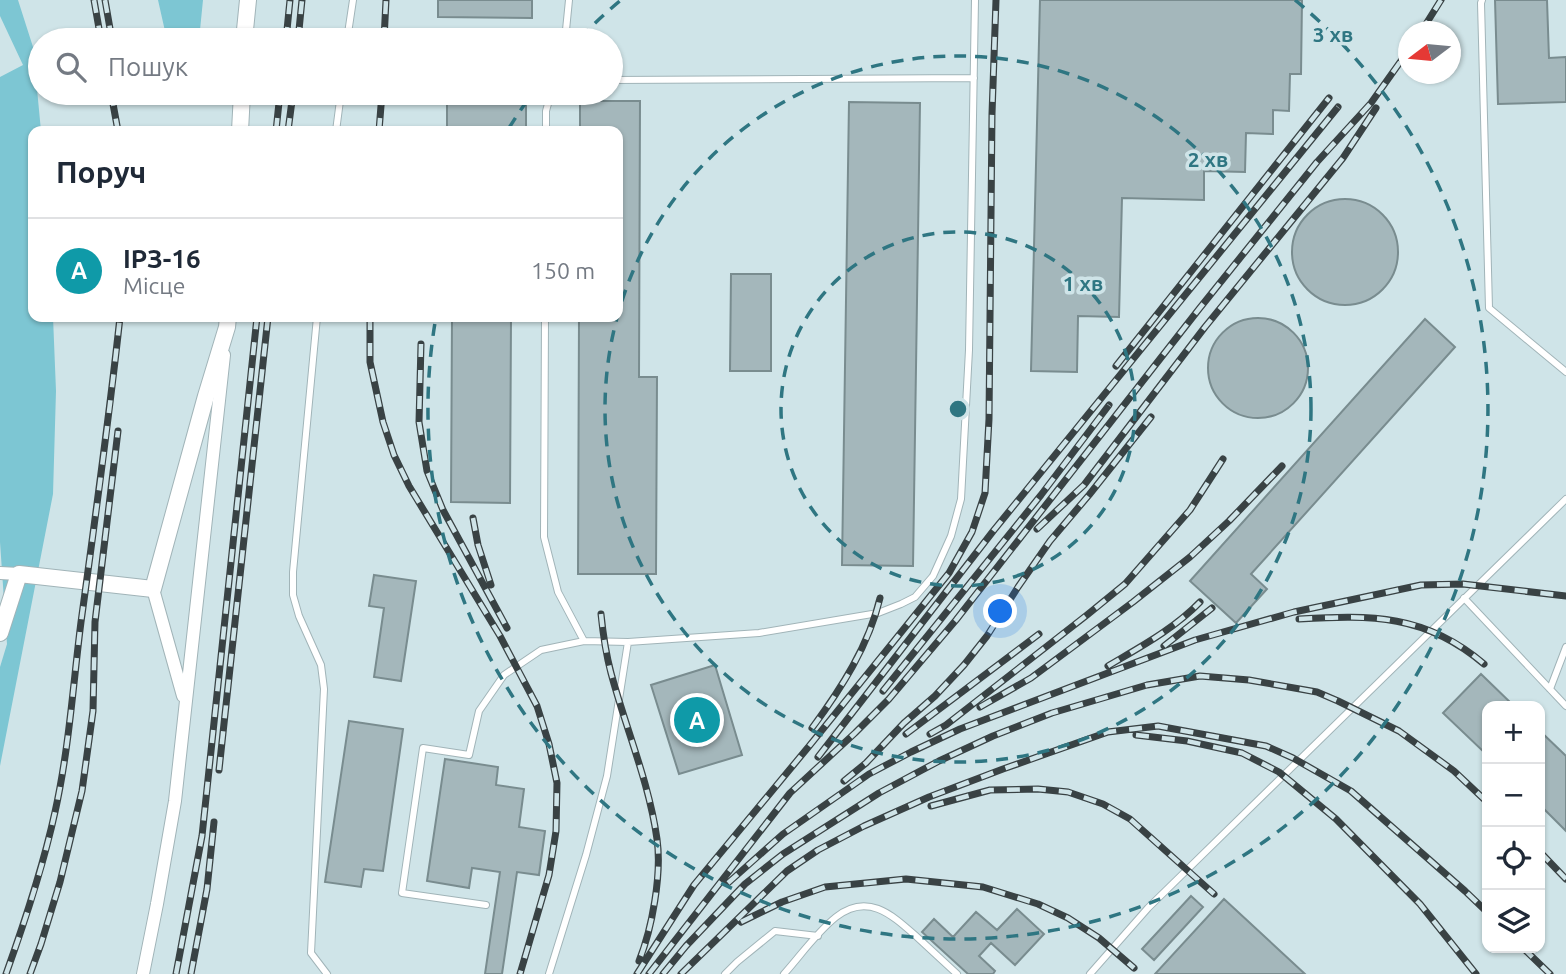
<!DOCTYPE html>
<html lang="uk">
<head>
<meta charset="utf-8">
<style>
	:root { --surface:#fff; --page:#f6f6f7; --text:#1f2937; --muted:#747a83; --line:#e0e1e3; --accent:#2f7682 }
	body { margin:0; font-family:Ubuntu,sans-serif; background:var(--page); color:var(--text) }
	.controls { position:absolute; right:21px; bottom:21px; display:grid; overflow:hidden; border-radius:14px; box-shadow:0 2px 5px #0004 }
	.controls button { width:63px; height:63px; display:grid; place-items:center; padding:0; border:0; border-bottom:2px solid var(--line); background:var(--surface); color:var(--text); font:35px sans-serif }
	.compass { position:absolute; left:1398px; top:21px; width:63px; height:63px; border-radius:50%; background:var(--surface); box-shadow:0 2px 5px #0004; rotate:254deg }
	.you { position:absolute; left:1001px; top:612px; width:24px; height:24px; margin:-18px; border:5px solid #fff; border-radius:50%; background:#1a73e8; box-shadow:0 0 0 10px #1a73e833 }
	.badge { display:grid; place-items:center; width:46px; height:46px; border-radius:50%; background:var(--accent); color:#fff; font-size:23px; font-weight:700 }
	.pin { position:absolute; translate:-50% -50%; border:4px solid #fff; box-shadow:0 2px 7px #0006 }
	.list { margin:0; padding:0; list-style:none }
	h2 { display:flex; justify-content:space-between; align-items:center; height:91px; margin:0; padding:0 28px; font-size:30px }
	h2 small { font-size:23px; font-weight:400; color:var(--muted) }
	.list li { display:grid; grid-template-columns:46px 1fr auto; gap:21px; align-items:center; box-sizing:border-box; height:105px; padding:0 28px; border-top:2px solid var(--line) }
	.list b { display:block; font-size:26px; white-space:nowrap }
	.list p { margin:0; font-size:23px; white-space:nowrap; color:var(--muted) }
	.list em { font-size:23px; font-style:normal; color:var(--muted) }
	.icon { flex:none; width:38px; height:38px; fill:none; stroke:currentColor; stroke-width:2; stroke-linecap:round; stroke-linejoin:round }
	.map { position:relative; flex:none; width:1566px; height:974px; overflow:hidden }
	.search { position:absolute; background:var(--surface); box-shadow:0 2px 5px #0004; left:28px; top:28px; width:595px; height:77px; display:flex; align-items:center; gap:18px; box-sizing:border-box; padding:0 24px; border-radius:38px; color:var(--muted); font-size:26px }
	.panel { position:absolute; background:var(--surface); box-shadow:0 2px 5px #0004; left:28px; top:126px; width:595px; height:196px; border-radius:14px }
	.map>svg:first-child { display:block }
	.green { fill:#7dc6d3 }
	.building { fill:#a4b7bb; stroke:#798c8f; stroke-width:2 }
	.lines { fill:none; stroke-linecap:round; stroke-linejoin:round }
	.service-casing { stroke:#a1b4b8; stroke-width:8 }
	.minor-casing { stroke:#a1b4b8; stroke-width:14 }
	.tertiary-casing { stroke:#a1b4b8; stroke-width:18 }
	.service { stroke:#fff; stroke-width:6 }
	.minor { stroke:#fff; stroke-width:12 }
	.tertiary { stroke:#fff; stroke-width:16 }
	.rail-casing { stroke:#394244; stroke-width:7 }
	.rail { stroke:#cfe4e8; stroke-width:4.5; stroke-dasharray:13; stroke-linecap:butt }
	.ring { fill:none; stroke:#2f7682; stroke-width:3.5; stroke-dasharray:12 9 }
	.centre { fill:#2f7682; stroke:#cfe4e8; stroke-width:3.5 }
	.ring-label { font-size:21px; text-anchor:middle; font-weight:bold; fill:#2f7682; stroke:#cfe4e8; stroke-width:7; stroke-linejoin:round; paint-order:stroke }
</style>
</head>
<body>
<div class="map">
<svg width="1566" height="974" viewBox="0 0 1566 974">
	<rect width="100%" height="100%" fill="#cfe4e8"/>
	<!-- green -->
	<path class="green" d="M0 0H18L33 47 41 131H33V317H53L56 391 53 494 0 766V667L7 644 0 542V77L23 65 0 16Z
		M158 0H203L199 40H167Z"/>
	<!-- building -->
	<path class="building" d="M438 0H532V18L438 17Z
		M1040 0H1302L1301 74H1290L1289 111 1273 110V134L1246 133 1245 172 1204 171V200L1122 198 1119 317 1078 316 1077 372 1031 371Z
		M1495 0H1547L1549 58 1566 57V102L1498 104Z
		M447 93H526V128L447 127Z
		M580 101H640L639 377H657L656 574H578L579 317H618V131H580Z
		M849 102 920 103 913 566 842 565Z
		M1292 252a53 53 0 1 1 106 0a53 53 0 1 1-106 0Z
		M731 274H771V371H730Z
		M452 317H511L510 503 451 502Z
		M1208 368a50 50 0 1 1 100 0a50 50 0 1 1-100 0Z
		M1425 319 1455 347 1251 574 1267 589 1236 623 1190 581Z
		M374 575 416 581 401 681 374 677 384 608 369 606Z
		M715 665 742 755 679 774 651 685Z
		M1481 674 1514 706H1487V755L1443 713Z
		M349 721 403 729 383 871 364 869 361 887 325 882Z
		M1540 731 1566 756V831L1540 805Z
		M445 759 498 767 496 785 524 789 519 827 545 831 539 875 517 872 502 974H485L500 872 472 868 469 888 427 881Z
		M1191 896 1203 907 1154 960 1142 949Z
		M1224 899 1305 974H1155Z
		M1017 909 1044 934 1015 965 991 943 979 956 995 971 993 974H968L922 932 934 919 953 937 976 912 997 930Z"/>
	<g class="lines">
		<defs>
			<path id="service" d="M1482 0 1481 3 1489 308 1566 372
				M347 40 353 0
				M565 40 569 0
				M611 80 974 78
				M336 131 341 93
				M546 131V111L551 93
				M317 317 293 572V595L299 616 321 665 324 689 311 953 327 974
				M545 317 544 537 558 592 584 641
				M1464 598 1566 706
				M1550 689 1566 647
				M486 905 402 893 423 748 469 755 479 711 504 675 541 650 584 641 628 642 759 633 878 613 901 604 915 597 933 576 951 536 961 499 969 350 975 0
				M549 974 586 855 607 776 628 642
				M725 974 737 962 775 931 818 936
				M784 974C801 955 816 933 836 917 868 892 892 915 917 937 930 949 944 962 957 974
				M1090 974 1148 908 1566 499"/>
			<path id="minor" d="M0 573 19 574
				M153 589 183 696
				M143 974 157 904 175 801 224 355"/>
			<path id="tertiary" d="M244 40 248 0
				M240 131 242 93
				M0 633 19 574 153 589 206 396 227 327 228 317"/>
		</defs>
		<!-- service casing -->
		<use href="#service" class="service-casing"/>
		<!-- minor casing -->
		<use href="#minor" class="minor-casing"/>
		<!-- tertiary casing -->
		<use href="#tertiary" class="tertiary-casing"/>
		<!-- service -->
		<use href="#service" class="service"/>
		<!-- minor -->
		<use href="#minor" class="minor"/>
		<!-- tertiary -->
		<use href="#tertiary" class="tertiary"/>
		<defs>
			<path id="rail" d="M94 0 101 40
				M105 0 112 40
				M1421 32 1441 0
				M286 40 290 0
				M298 40 302 0
				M384 40 386 0
				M111 93 118 131
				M276 131 280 93
				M288 131 293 93
				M379 131 382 93
				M370 317V362L383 422 394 455 409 486 500 636 537 706 549 744 557 783 556 831 549 875 520 974
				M421 344 419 422 427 471 443 510 507 628
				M1116 366 1329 98
				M473 518 478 545 491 585
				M1037 529 1084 485 1205 327 1343 158 1376 108
				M601 614C603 634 606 654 611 673 626 729 649 782 657 839 662 874 652 929 639 961
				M1299 619C1372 615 1425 614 1484 664
				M1164 646 1212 608
				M1108 666C1140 647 1174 629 1200 602
				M883 691 1041 495 1109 405
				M980 707 1031 678 1133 602 1190 557 1229 521 1282 466
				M812 728C841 689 869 645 880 598
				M906 734 1039 634
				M930 734 946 725 1087 615 1125 584 1190 510 1223 459
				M1136 735 1187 741 1242 753 1279 772 1336 819 1420 904 1476 974
				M818 757 994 530 1338 107
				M219 770 268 317
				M844 781 866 763 904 723 935 696 964 665 987 636 1018 587 1050 541 1089 495 1151 417
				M931 806 990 790 1038 789 1068 792 1103 804 1130 819 1214 894
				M1540 852 1566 879
				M728 883 783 834 869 774 911 752 960 729 1195 640 1294 612 1421 585 1463 584 1566 596
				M741 922 782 902 825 887 906 879 983 887 1038 904 1068 918 1099 938 1134 968
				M1523 948 1550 974
				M6 974C25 921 43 867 55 812 69 749 73 685 81 622 95 520 109 419 120 317
				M30 974 41 944 60 882 82 791 93 711 95 622 118 431
				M176 974 202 836 257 317
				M191 974 207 889 214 822
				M637 974 694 885 810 745 949 573 972 532 985 493 989 419 992 114 996 0
				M649 974 790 793 855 733 889 699 956 620 1199 309 1317 162 1371 103 1408 51
				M663 974 686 946 745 884 783 854 879 793 939 761 993 736 1052 713 1147 685 1200 676 1249 680 1317 692 1338 701 1399 731 1454 771 1487 802
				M681 974 787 871 818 850 864 826 929 797 1003 769 1108 732 1158 726 1266 746 1293 758 1351 791 1465 891 1487 912"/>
		</defs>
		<!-- rail casing -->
		<use href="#rail" class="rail-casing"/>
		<!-- rail -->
		<use href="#rail" class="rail"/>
	</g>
	<!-- distance rings -->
	<g class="ring">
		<circle cx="958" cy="409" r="177"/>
		<circle cx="958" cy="409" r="353"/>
		<path d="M509 128A530 530 0 0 1 532 94M580 38A530 530 0 0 1 621 0M1295 0A530 530 0 1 1 436 317"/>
	</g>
	<circle cx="958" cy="409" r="10" class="centre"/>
	<g class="ring-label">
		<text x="1333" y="42">3 хв</text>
		<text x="1208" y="167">2 хв</text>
		<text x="1083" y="291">1 хв</text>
	</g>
</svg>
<div class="controls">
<button>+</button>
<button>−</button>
<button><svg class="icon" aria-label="locate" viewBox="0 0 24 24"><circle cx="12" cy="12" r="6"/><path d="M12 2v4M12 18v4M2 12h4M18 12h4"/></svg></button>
<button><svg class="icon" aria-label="layers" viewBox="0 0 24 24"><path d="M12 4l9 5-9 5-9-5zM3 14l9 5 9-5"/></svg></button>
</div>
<svg class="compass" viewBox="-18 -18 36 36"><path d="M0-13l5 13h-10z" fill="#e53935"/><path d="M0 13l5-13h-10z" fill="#747a83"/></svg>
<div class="you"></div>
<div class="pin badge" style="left:697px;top:720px;background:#0f9aa8">A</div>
<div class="search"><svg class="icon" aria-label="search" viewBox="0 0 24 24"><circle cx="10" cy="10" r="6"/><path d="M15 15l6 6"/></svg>Пошук</div>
<section class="panel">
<h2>Поруч<small></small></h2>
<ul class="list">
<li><span class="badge" style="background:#0f9aa8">A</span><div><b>ІРЗ-16</b><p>Місце</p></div><em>150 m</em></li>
</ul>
</section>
</div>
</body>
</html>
